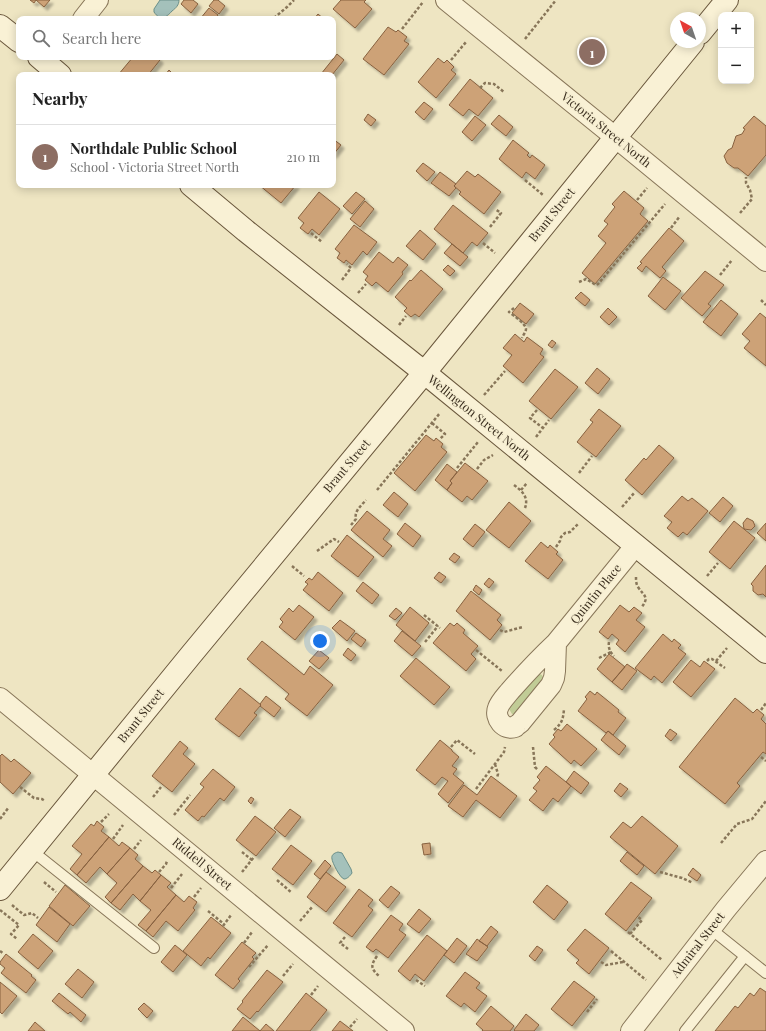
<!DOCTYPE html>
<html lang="en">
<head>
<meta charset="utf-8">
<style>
	:root { --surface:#fff; --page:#f2f2f2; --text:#222; --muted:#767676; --line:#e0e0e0; --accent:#973128 }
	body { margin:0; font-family:"Playfair Display",serif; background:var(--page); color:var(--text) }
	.controls { position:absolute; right:12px; top:12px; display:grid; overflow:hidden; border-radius:8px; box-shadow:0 2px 10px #0003 }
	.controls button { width:36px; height:36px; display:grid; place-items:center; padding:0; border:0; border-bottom:1px solid var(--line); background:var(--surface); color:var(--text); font:20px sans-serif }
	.compass { position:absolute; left:670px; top:12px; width:36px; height:36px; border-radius:50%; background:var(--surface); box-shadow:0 2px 10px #0003; rotate:320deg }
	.you { position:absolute; left:320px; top:641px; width:14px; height:14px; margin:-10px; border:3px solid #fff; border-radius:50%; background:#1a73e8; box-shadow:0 0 0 6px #1a73e833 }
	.badge { display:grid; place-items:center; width:26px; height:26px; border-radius:50%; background:var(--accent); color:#fff; font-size:13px; font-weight:700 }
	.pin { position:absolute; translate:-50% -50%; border:2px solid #fff; box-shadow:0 1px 4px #0006 }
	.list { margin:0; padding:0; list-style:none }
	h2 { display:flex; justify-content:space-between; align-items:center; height:52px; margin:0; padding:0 16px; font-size:17px }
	h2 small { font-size:13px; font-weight:400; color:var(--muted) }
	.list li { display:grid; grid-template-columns:26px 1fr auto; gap:12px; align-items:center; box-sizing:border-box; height:64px; padding:0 16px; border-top:1px solid var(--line) }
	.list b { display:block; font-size:15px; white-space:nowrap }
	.list p { margin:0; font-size:13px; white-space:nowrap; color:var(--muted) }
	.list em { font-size:13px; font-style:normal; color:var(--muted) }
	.icon { flex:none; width:22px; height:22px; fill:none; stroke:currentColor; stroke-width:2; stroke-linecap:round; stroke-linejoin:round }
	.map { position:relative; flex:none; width:766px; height:1031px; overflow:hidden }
	.search { position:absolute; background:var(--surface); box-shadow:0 2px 10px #0003; left:16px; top:16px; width:320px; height:44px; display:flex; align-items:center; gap:10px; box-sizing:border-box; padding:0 14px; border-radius:8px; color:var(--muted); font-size:15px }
	.panel { position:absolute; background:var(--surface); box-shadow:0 2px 10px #0003; left:16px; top:72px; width:320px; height:116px; border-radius:8px }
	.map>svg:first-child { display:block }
	.green { fill:#c1cc96 }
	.water { fill:#a4c1bb; stroke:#6b8f89 }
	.building { fill:#cda277; stroke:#87613f; filter:url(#shadow) }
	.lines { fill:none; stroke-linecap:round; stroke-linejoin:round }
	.lane-casing { stroke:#887659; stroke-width:12 }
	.street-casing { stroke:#887659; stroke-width:22 }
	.secondary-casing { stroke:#6a573c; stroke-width:24 }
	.path { stroke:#887659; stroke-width:2.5; stroke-dasharray:3 2; stroke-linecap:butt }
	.lane { stroke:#f9f1d5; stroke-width:10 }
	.street { stroke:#f9f1d5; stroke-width:20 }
	.secondary { stroke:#f9f1d5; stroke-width:22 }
	.labels { text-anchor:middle; stroke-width:3; stroke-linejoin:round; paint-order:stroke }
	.street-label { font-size:12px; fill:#382c1d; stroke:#f6eed1 }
</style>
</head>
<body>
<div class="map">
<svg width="766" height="1031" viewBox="0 0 766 1031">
	<defs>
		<filter id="shadow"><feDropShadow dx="3.5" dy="3.5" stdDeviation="1" flood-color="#0004"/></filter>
	</defs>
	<rect width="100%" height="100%" fill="#eee5c2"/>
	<!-- green -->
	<path class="green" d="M538 673 542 675 544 679 515 715 512 714 509 709V707Z"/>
	<!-- water -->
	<path class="water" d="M160 0H179C179 5 176 8 172 11 166 18 160 21 154 12V9Z
		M338 852 342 853 351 869 352 873C350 876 347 879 344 879 340 878 332 862 332 859 331 855 334 853 338 852Z"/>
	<!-- building -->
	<path class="building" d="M30 0H50L44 7 36 0 34 3Z
		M184 0H193L198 4 191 13 181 4Z
		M214 0H218L225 6 219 14 209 6Z
		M341 0H366L364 2 372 9 355 28 333 9Z
		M209 8 218 15 215 19H200Z
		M318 14 324 19H314Z
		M388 27 396 32 398 30 407 37 404 41 409 44 384 75 363 59Z
		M337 54 344 60 332 75H322L321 74Z
		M133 57H157L160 60 148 75H118Z
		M438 58 444 63 447 60 454 67 451 70 456 74 436 98 418 82Z
		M169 70 174 75H165Z
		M470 79 493 98 478 116 469 109 463 116 449 105Z
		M424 102 433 109 424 120 415 112Z
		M368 114 376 120 371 126 364 120Z
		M499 115 513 127 506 136 491 124Z
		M475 116 486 125 472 141 462 132Z
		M754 116 766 126V155L748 176 738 168H734L727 163 724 156 728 150 732 148 736 136 742 134 745 129 743 128Z
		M333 139 341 145 333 155Z
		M513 140 529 153 527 155 530 158 532 155 545 165 535 179 526 172 522 178 499 159Z
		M423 163 435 172 427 181 416 171Z
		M467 171 475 177 478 174 501 192 484 214 459 194 461 192 454 186Z
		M440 172 456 184 454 186 456 188 449 196 431 183Z
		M259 185H296L281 203Z
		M624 191 644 208 640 214 648 221 595 284 582 273 606 243 598 236 608 224 604 221 615 207 612 204Z
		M319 192 340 209 319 235 312 229 308 234 300 228 304 223 298 218Z
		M356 192 365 199 352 214 343 206Z
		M365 201 374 209 360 227 350 219Z
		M453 205 488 233 477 246 472 242 463 253 434 229Z
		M354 225 377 242 367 255 363 251 352 265 346 260 344 263 337 258 340 253 335 249Z
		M669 228 684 241 662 267 666 271 660 278 646 266 642 272 637 268 642 263 640 262Z
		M420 230 436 244 423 260 406 246Z
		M452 244 468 257 460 266 444 253Z
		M379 252 393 263 398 257 408 265 402 272 403 274 388 292 376 282 372 286 365 280 368 276 363 272Z
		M448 265 455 271 450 276 443 270Z
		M421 270 443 289 419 317 415 314 411 317 404 311 407 308 395 297 410 280 411 281Z
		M705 271 724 285 708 304 711 306 702 316 681 298Z
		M663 277 681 291 665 310 648 296Z
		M581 292 590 300 585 306 575 298Z
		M721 300 738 314 721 336 703 322Z
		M520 303 534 314 526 324 512 313Z
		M608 308 617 317 609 325 600 317Z
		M760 313 766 318V366L744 348 750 341 742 334Z
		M515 334 524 342 527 337 543 349 540 354 544 357 523 383 503 366 512 355 503 348Z
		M552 340 556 343 552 348 548 345Z
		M597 368 610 379 598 394 585 383Z
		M555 369 578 387 551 419 529 401Z
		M599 409 621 426 596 457 577 442 593 422 590 420Z
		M426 435 434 441 436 438 443 444 441 447 447 452 415 491 394 473Z
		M659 445 674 458 642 495 625 480 644 458 646 460Z
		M465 463 488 481 472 500 467 496 462 502 447 490 452 483 450 481Z
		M447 464 457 472 450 481 452 483 447 490 435 480Z
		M394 492 408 504 398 517 383 505Z
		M682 496 688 501 692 498 708 511 687 535 683 532 678 537 667 528 672 522 664 516Z
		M723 497 733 506 720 522 709 513Z
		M509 502 531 521 509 548 486 530Z
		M367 511 390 530 383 539 392 546 383 557 351 530Z
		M747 518 753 521 755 526 751 530 744 529 743 523Z
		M734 521 755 538 730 569 709 552Z
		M405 523 421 536 413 547 397 534Z
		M766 523V541L757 533Z
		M475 524 485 532 473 547 463 539Z
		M347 535 374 557 358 577 331 556Z
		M541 542 548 548 550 545 558 552 556 554 563 560 548 579 525 561Z
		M454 553 460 557 455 563 449 559Z
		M766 565V597L763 594 758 595 753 591V586L751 584Z
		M318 572 343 593 329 611 303 590 308 584 305 582 309 578 312 580Z
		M439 572 446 577 441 583 434 578Z
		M489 578 494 582 489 588 484 584Z
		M363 582 379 595 372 604 356 591Z
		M476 585 482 590 479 595 473 590Z
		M471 591 501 615 497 620 502 625 490 640 456 611Z
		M299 605 314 617 295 640 279 627 283 622 280 619 289 608 293 612Z
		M620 605 629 612 634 607 642 613 636 620 645 627 625 652 616 644 619 640 612 634 608 639 599 632Z
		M410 607 429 623 415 641 396 625Z
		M396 608 402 613 395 620 389 616Z
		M340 620 355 631 347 641 332 628Z
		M450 623 454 626 457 623 465 630 463 633 478 646 471 654 476 659 466 671 433 643Z
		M402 631 421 646 412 656 394 641Z
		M356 633 366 640 361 647 351 639Z
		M663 634 672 642 674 639 681 645 678 648 686 654 662 683 654 676 651 680 635 668Z
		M262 641 304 675 310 666 333 685 307 716 285 699 289 694 247 659Z
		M348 648 356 655 351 661 343 655Z
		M319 650 329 658 319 669 309 661Z
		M609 654 625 667 612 682 597 669Z
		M416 658 450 687 434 705 400 676Z
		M691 660 700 667 704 661 715 669 691 697 673 682Z
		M627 664 637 671 622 690 612 682Z
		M240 688 261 705 254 713 257 715 239 737 215 719Z
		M590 691 595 695 597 692 619 710 618 712 626 718 613 735 608 731 606 733 578 711 587 699 585 697Z
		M266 696 281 708 274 717 260 706 261 705 260 704Z
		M735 698 753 713 757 709 764 715 761 719 766 724V754L763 752 737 783 740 786 725 804 679 767Z
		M567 724 597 749 581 766 574 760 571 764 549 744 555 737 553 735 558 729 561 731Z
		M670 729 677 734 671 741 665 736Z
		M608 731 626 746 619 755 601 740Z
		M440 740 452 750V751L459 757 452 766 457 769 453 774 464 783 448 803 438 794 448 781 442 777 435 785 416 770Z
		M180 741 188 748 183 754 195 764 172 792 152 776Z
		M2 754 11 762 14 759 31 773 13 794 0 782V756Z
		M546 766 571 786 558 802 553 798 543 811 529 800 537 791 533 788 540 780 537 777Z
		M213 769 235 787 224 801 220 798 204 817 202 816 198 821 185 810 204 787 200 784Z
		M574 771 589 783 581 794 566 782Z
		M491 776 517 796 500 818 476 800 463 817 448 806 464 785 477 795Z
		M620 783 628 789 621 797 614 791Z
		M251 797 254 799 251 804 248 801Z
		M290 809 301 817 285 837 274 828Z
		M255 816 276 832 256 856 236 840Z
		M642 816 678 846 655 874 610 837 623 822 631 828Z
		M97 821 104 827 101 831 109 837 77 875 70 869 82 854 72 846 91 824 94 826Z
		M109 837 119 846 122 842 130 848 107 874 100 867 86 883 77 875Z
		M430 843 431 854 424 855 422 844Z
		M291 845 312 861 293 885 272 869Z
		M130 848 138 855 135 859 143 866 111 903 105 897 117 883 107 874Z
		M627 852 644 866 637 875 620 861Z
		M325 860 331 866 320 879 314 874Z
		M143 866 152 873 155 870 161 875 140 901 133 894 120 910 111 903Z
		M693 868 701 875 697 881 688 875Z
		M326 872 346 887 326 912 307 897Z
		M161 875 171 883 167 887 176 895 146 931 138 925 151 910 140 901Z
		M631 882 652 898 626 931 605 914Z
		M65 885 90 906 73 926 49 906Z
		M547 885 568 902 554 920 533 902Z
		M391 886 400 893 388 908 379 900Z
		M359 889 373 900 368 906 373 910 352 937 333 923Z
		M176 895 184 902 189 896 197 902 193 908 195 910 178 931 166 921 153 937 146 931Z
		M49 907 70 924 57 942 36 925Z
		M419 909 431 919 419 933 407 924Z
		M391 915 403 924 399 930 406 935 388 958 376 949 373 952 366 947Z
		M211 917 231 933 210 959 208 957 201 966 183 951Z
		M491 926 498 932 487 946 479 941Z
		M585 929 609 948 589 974 576 963 579 960 567 950Z
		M33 934 53 951 38 969 18 952Z
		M427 935 447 951 424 981 415 974 410 981 398 971Z
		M457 938 467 946 454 963 444 955Z
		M477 939 488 947 477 961 466 954Z
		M242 942 256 953 252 957 254 959 238 979 240 981 233 989 215 975Z
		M175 945 187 955 173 972 161 962Z
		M537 946 543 950 535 961 529 956Z
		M6 954 32 975 31 976 36 980 26 993 1 973 5 968 0 964V962Z
		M78 969 94 982 82 998 65 984Z
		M267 970 283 982 258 1012 257 1011 250 1019 237 1009 243 1002 242 1001Z
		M465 972 480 983 476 988 487 996 475 1012 464 1003 461 1007 446 996Z
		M574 981 595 997 572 1026 551 1009Z
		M0 982 17 996 2 1014 0 1012Z
		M760 988 766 992V1031H715L735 1006 738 1008 750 993 754 996Z
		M59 993 86 1015 81 1022 70 1012 68 1014 52 1001Z
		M306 993 327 1010 310 1031H276Z
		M144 1003 153 1011 147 1018 138 1009Z
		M491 1006 514 1026 510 1031H482L483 1030 476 1024Z
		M526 1014 539 1025 534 1031H515L514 1030Z
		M243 1017 260 1031H232Z
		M340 1021 353 1031H332Z
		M35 1022 45 1031H28Z
		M266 1024 274 1031H260Z"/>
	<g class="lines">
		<defs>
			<path id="lane" d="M31 850 154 948
				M711 929 766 973
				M685 1031 745 956"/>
			<path id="street" d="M446 0 615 137 766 261
				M83 19 98 0
				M556 643C540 658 525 674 510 691 506 696 500 702 498 708 494 718 504 731 515 727 515 726 519 724 520 723L551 685 554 678 555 671 556 643 636 545
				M0 698 404 1031
				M631 1031 726 909 766 861"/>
			<path id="secondary" d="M0 26 19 41
				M700 33 727 0
				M39 57 60 75
				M191 185 246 231 425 373 766 652
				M0 889 190 656 434 361 693 42"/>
		</defs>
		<!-- lane casing -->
		<use href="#lane" class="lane-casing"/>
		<!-- street casing -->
		<use href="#street" class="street-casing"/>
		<!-- secondary casing -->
		<use href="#secondary" class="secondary-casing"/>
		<!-- path -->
		<path class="path" d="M274 18 287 7 294 0
			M402 29 423 2
			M525 39 556 0
			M451 60 466 42
			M480 88 485 83 494 84 504 92
			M525 180 543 195
			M637 200 647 188
			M740 213 752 199 750 190 746 183V177
			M490 227 501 213 495 209
			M671 228 680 216
			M311 233 322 242
			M483 243 495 253
			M720 275 732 260
			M342 280 351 268 347 264
			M579 282 586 279 596 285 598 284 665 204
			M358 293 366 284
			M761 300 766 305
			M514 308 509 312C513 315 526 324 526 329 526 332 523 335 522 338
			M399 325 406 316
			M484 395 505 371
			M537 410 530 418 543 428
			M432 423 445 434 440 439
			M536 437 549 420
			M457 468 478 442
			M477 469 484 460 493 455
			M579 473 592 456
			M514 485C522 491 529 497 525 508
			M377 490 440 413
			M521 490 527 483
			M622 507 635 492
			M351 525 356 519C354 511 361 506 366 500
			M556 547 560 541 561 537 565 533 570 532 578 524
			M317 551 334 539 339 542
			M292 566 304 576
			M707 576 718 563
			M636 577C636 580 636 584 638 587 644 596 650 597 641 608
			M424 615 440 628
			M500 630 504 632 523 627
			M425 642 438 626
			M609 642C608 648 610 652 614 656
			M476 650 502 671
			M599 658 611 652
			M707 661 709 659H712L725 668
			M716 661 727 648
			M761 710 766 703
			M554 730C562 723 563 720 564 709
			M451 747 457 740 475 754
			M533 747 535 767 538 770
			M761 757 766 761
			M495 764 498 774 497 778
			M20 787 34 798 42 799 45 801
			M476 789 504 752 505 747
			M153 797 161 787
			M174 815 190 795
			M0 819 9 807
			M101 822 109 814
			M113 839 123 825
			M721 843 737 824 752 819 766 801
			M134 849 141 840
			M242 852 252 860
			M159 872 166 864 167 861
			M242 872 254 857
			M660 872 682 878 693 883
			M277 880 292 893
			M44 882 56 892
			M171 888 182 874
			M194 897 201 888
			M12 905 24 915 32 913 38 918
			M0 910 19 925 11 934 17 939
			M208 911 224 924
			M300 921 313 906
			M223 926 231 915
			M628 932 662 960
			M630 934 642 920 638 917
			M345 937 340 943 348 949
			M244 943 252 932
			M0 951 4 954
			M611 951 646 980
			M377 956C371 965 370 968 379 976
			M601 962 606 965 623 962
			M249 967 268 945
			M283 976 293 964
			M416 980 425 986
			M311 995 318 986
			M587 1012 597 999
			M350 1027 357 1019"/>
		<!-- lane -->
		<use href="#lane" class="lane"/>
		<!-- street -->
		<use href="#street" class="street"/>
		<!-- secondary -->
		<use href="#secondary" class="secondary"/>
	</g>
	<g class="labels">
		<!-- street labels -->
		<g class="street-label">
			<text transform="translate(606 130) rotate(39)" y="4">Victoria Street North</text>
			<text transform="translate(552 215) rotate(-51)" y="4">Brant Street</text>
			<text transform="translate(479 418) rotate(39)" y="4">Wellington Street North</text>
			<text transform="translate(347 466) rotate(-50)" y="4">Brant Street</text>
			<text transform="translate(596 594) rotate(-51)" y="4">Quintin Place</text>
			<text transform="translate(141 716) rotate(-51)" y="4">Brant Street</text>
			<text transform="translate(202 864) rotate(40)" y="4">Riddell Street</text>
			<text transform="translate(698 945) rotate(-52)" y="4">Admiral Street</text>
		</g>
	</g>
</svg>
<div class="controls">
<button>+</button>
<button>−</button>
</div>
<svg class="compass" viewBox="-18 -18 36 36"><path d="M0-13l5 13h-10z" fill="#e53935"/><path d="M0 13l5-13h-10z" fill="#767676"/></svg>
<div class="you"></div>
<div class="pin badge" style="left:592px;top:52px;background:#8d6e63">1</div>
<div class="search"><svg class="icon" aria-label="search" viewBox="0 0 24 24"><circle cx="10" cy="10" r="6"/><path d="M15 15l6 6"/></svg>Search here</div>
<section class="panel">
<h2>Nearby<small></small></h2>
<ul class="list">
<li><span class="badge" style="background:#8d6e63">1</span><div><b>Northdale Public School</b><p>School · Victoria Street North</p></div><em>210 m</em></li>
</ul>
</section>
</div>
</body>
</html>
